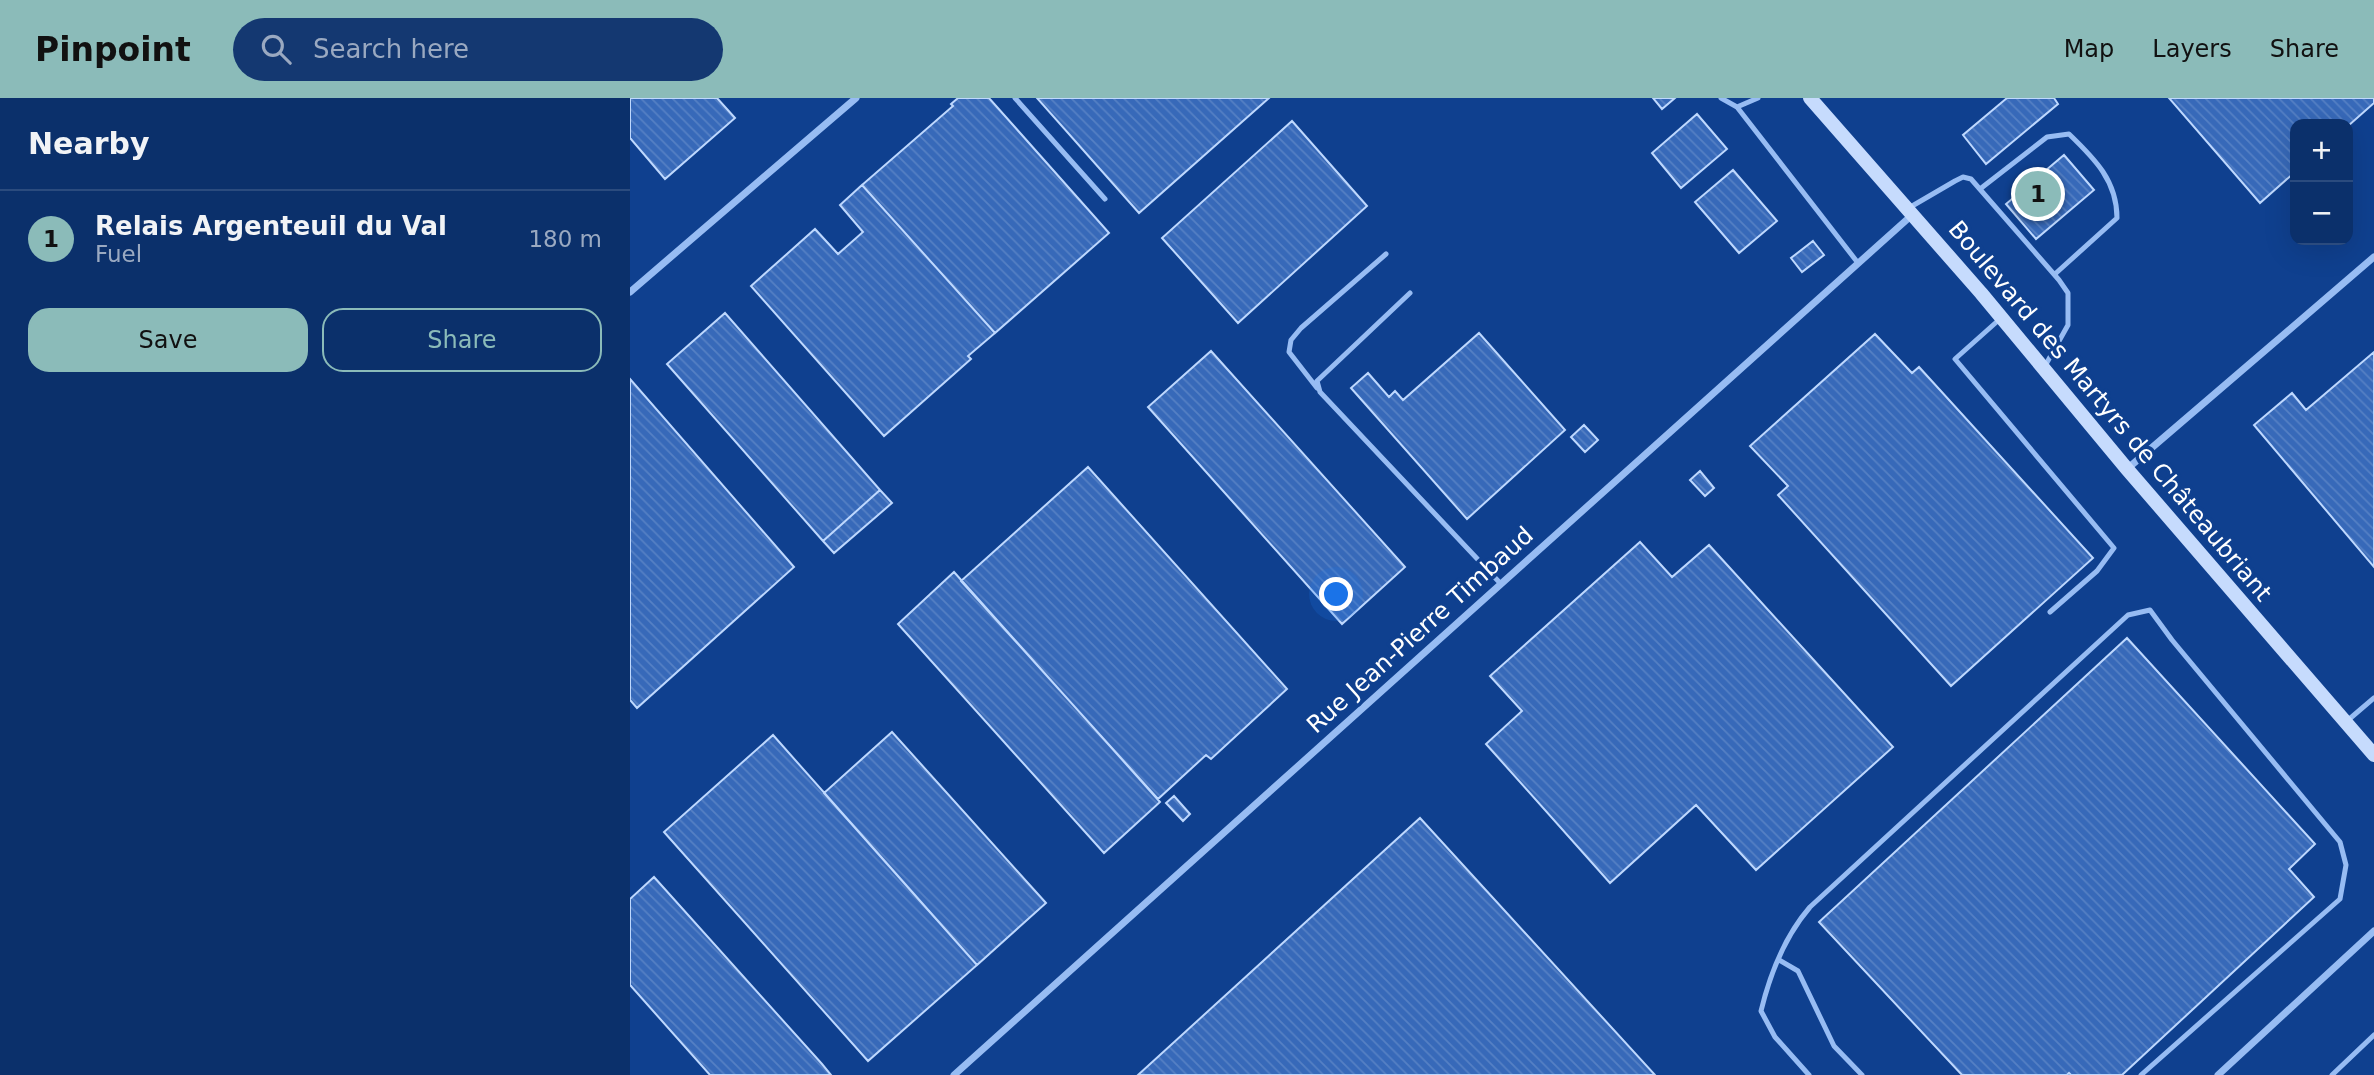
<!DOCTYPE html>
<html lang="en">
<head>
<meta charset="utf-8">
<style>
	:root { --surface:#0b306b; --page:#143871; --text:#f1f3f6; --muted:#9aa9c1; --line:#2b4b7e; --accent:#8bbbb9 }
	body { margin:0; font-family:"DejaVu Sans",sans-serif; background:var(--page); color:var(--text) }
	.controls { position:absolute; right:21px; top:21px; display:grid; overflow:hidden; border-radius:14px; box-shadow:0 7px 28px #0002 }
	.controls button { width:63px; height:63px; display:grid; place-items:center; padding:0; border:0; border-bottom:2px solid var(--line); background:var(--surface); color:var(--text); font:35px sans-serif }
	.you { position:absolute; left:707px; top:497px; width:24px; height:24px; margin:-18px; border:5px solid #fff; border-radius:50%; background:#1a73e8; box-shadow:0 0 0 10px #1a73e833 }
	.badge { display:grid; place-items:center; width:46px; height:46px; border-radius:50%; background:var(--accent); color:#111; font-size:23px; font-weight:700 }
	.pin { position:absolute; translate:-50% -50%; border:4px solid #fff; box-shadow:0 2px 7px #0006 }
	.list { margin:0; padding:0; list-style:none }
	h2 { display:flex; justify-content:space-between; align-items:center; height:91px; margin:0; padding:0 28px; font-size:30px }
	h2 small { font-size:23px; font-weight:400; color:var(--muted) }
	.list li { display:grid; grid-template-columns:46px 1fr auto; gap:21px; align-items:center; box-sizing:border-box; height:98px; padding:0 28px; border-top:2px solid var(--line) }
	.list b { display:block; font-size:26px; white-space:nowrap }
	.list p { margin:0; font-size:23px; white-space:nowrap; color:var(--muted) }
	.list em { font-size:23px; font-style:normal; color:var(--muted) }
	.actions { display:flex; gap:14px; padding:21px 28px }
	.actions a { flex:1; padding:16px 0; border:2px solid var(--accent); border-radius:21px; text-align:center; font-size:24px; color:var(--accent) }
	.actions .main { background:var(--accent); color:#111 }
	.icon { flex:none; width:38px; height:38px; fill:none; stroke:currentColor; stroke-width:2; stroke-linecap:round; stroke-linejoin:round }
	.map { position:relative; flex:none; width:1744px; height:977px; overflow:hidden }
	header { display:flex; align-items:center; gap:42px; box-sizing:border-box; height:98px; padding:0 35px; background:var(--accent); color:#111 }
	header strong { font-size:33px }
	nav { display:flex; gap:38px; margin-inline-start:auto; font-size:24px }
	.search { width:490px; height:63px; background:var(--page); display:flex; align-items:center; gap:18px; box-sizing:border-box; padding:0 24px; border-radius:38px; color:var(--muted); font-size:26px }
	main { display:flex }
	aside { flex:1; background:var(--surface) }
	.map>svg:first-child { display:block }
	.building { fill:url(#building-back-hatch); stroke:#bed8fe; stroke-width:2 }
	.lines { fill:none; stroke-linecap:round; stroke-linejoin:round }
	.service { stroke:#97bcf3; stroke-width:5 }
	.minor { stroke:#97bcf3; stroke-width:7 }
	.secondary { stroke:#c6dbfd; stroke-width:14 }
	.labels { text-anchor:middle; stroke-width:7; stroke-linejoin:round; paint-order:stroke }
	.street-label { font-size:24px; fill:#fff; stroke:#0f408f }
</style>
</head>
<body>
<header>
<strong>Pinpoint</strong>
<div class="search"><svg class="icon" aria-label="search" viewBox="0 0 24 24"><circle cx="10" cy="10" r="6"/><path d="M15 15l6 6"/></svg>Search here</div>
<nav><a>Map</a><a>Layers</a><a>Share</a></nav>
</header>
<main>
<aside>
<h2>Nearby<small></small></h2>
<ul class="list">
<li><span class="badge">1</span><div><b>Relais Argenteuil du Val</b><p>Fuel</p></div><em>180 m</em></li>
</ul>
<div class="actions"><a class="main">Save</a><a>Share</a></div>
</aside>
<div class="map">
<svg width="1744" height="977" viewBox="0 0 1744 977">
	<defs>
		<pattern id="building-back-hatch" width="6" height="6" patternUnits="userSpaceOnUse" patternTransform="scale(1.75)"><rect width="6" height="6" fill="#3769b9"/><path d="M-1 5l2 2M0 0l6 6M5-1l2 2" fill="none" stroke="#5580c4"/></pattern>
	</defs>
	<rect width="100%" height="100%" fill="#0f408f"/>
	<!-- building -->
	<path class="building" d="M0 0H87L105 20 35 81 0 40Z
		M328 0H359L479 135 365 235 232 87 323 8 321 6Z
		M407 0H639L509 115Z
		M1023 0H1045L1032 11Z
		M1377 0H1424L1428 6 1356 66 1333 37Z
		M1539 0H1744V5L1718 28 1665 26V74L1630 105Z
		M1067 16 1097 51 1051 90 1022 55Z
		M662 23 737 108 608 225 532 140Z
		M1434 57 1464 92 1406 141 1376 106Z
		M1103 72 1147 123 1109 155 1065 104Z
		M232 87 365 235 338 258 341 261 254 338 121 188 185 131 208 156 233 134 210 107Z
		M1183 143 1194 157 1172 174 1161 160Z
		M95 215 250 392 193 443 37 266Z
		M849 235 935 332 837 421 721 290 738 275 759 299 765 293 773 302Z
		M1245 236 1282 275 1289 269 1463 460 1321 588 1148 397 1158 388 1120 348Z
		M581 253 775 469 712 526 518 309Z
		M1744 254V469L1624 327 1662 295 1676 312Z
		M0 281 164 469 7 610 0 602Z
		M954 327 968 342 955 354 941 339Z
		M458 369 657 591 581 661 576 657 528 701 331 483Z
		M1070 373 1084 390 1075 398 1060 382Z
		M250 392 262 405 204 455 193 443Z
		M1010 444 1042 479 1079 447 1263 649 1126 772 1066 707 980 785 856 646 892 613 860 578Z
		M324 474 530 704 474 755 268 526Z
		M1497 540 1685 746 1659 771 1684 799 1492 977H1441L1439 975 1437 977H1332L1189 824Z
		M262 634 416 805 347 867 194 695Z
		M143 637 347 867 238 963 34 734Z
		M544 698 560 716 553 723 536 705Z
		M790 720 1025 977H508Z
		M24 779 192 966 201 977H80L0 887V801Z"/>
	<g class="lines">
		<!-- service -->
		<path class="service" d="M385 0 475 101
			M1091 0 1107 9 1128 0
			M1107 9 1228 165
			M1350 91 1417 39 1439 36C1465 61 1487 83 1487 120L1425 176
			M1277 111 1325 83 1333 79 1341 81 1429 182 1438 195V227L1415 268
			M780 195 687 283 690 294 871 486
			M1371 220 1325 261 1484 450 1467 473 1420 514
			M687 290 659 254 661 242 671 230 756 156
			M1717 623 1744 600
			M1149 862 1168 873 1204 948 1232 977
			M1179 977 1145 939 1131 913C1140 876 1155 838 1180 809L1498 517 1520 512 1542 542 1710 744 1716 767 1710 801 1511 977
			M1702 977 1744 937"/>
		<!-- minor -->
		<path class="minor" d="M0 194 226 0
			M1497 371 1744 159
			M324 977 1282 117
			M1588 977 1744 833"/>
		<!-- secondary -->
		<path class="secondary" d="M1180 0 1351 195 1497 371 1744 657"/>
	</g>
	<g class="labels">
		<!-- street labels -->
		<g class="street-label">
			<text transform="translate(1480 313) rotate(50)" y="8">Boulevard des Martyrs de Châteaubriant</text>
			<text transform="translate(790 532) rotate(-42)" y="8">Rue Jean-Pierre Timbaud</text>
		</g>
	</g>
</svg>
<div class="controls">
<button>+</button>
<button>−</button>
</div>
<div class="you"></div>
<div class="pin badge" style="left:1408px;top:96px">1</div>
</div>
</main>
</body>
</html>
